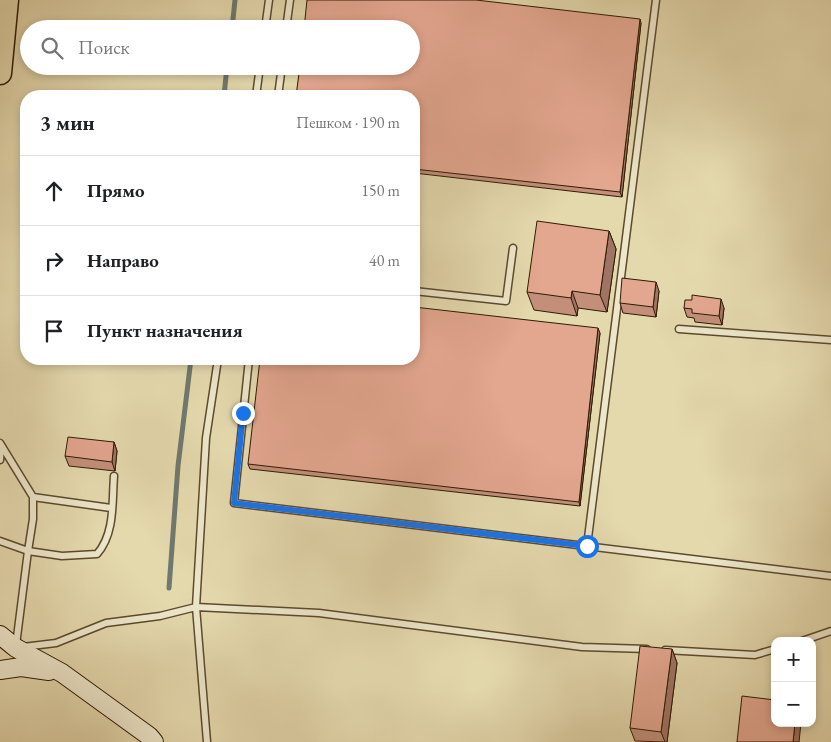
<!DOCTYPE html>
<html lang="ru">
<head>
<meta charset="utf-8">
<style>
	:root { --surface:#fff; --page:#f2f2f2; --text:#202124; --muted:#757577; --line:#e0e0e0 }
	body { margin:0; font-family:"EB Garamond",serif; background:var(--page); color:var(--text) }
	.controls { position:absolute; right:15px; bottom:15px; display:grid; overflow:hidden; border-radius:10px; box-shadow:0 2px 8px #0003 }
	.controls button { width:45px; height:45px; display:grid; place-items:center; padding:0; border:0; border-bottom:1px solid var(--line); background:var(--surface); color:var(--text); font:25px sans-serif }
	.stop { position:absolute; width:15px; height:15px; margin:-11px; border:4px solid #1a73e8; border-radius:50%; background:#fff }
	.stop.end { background:#1a73e8; border-color:#fff; box-shadow:0 1px 5px #0008 }
	.list { margin:0; padding:0; list-style:none }
	h2 { display:flex; justify-content:space-between; align-items:center; height:65px; margin:0; padding:0 20px; font-size:21px }
	h2 small { font-size:16px; font-weight:400; color:var(--muted) }
	.list li { display:grid; grid-template-columns:32px 1fr auto; gap:15px; align-items:center; box-sizing:border-box; height:70px; padding:0 20px; border-top:1px solid var(--line) }
	.list b { display:block; font-size:19px; white-space:nowrap }
	.list em { font-size:16px; font-style:normal; color:var(--muted) }
	.icon { flex:none; width:28px; height:28px; fill:none; stroke:currentColor; stroke-width:2; stroke-linecap:round; stroke-linejoin:round }
	.map { position:relative; flex:none; width:831px; height:742px; overflow:hidden }
	.search { position:absolute; background:var(--surface); box-shadow:0 2px 8px #0003; left:20px; top:20px; width:400px; height:55px; display:flex; align-items:center; gap:12px; box-sizing:border-box; padding:0 18px; border-radius:28px; color:var(--muted); font-size:19px }
	.panel { position:absolute; background:var(--surface); box-shadow:0 2px 8px #0003; left:20px; top:90px; width:400px; height:275px; border-radius:20px }
	.map>svg:first-child { display:block }
	.lines { fill:none; stroke-linecap:round; stroke-linejoin:round }
	.stream { stroke:#6f796e; stroke-width:5 }
	.lane-casing { stroke:#5c4a2e; stroke-width:9 }
	.secondary-casing { stroke:#2f1b03; stroke-width:20 }
	.highway-casing { stroke:#2f1b03; stroke-width:25 }
	.lane { stroke:#ede6ca; stroke-width:6 }
	.secondary { stroke:#ede6ca; stroke-width:18 }
	.highway { stroke:#e4d8ad; stroke-width:22 }
	.wall { fill:#c38f7b; stroke:#2f1b03 }
	.shaded-wall { fill:#9f7464; stroke:#2f1b03 }
	.building { fill:#e3a68f; stroke:#2f1b03 }
	.route { stroke:#1a73e8; stroke-width:6 }
</style>
</head>
<body>
<div class="map">
<svg width="831" height="742" viewBox="0 0 831 742">
	<rect width="100%" height="100%" fill="#e4d8ad"/>
	<filter id="stains"><feTurbulence type="fractalNoise" baseFrequency=".004" numOctaves="4"/><feColorMatrix values="0 0 0 0 .2 0 0 0 0 .09 0 0 0 0 .02 0 0 0 .5 -.17"/></filter>
	<radialGradient id="worn" r=".72"><stop offset=".6" stop-color="#630" stop-opacity="0"/><stop offset="1" stop-color="#630" stop-opacity=".3"/></radialGradient>
	<g class="lines">
		<!-- stream -->
		<path class="stream" d="M232 29 235 0
			M224 96 227 66
			M169 588 178 466 191 359"/>
		<defs>
			<path id="lane" d="M265 29 269 0
				M286 29 290 0
				M256 96 260 66
				M278 96 282 66
				M414 291 506 301 513 248
				M679 329 831 340
				M249 359 234 503 831 576
				M0 443 33 497V519L28 551 0 541
				M0 460 1 446
				M33 497 111 508
				M587 546 656 0
				M802 641 831 631
				M16 645 28 551 62 556 97 554C115 534 112 502 114 476
				M23 647 56 643 106 623 160 616 196 607 319 613 582 647 647 649
				M665 650 755 655 775 649
				M207 742 196 607 206 438 218 359"/>
			<path id="secondary" d="M0 635 16 648 62 673 149 736 154 742
				M0 670 21 667 49 671"/>
			<path id="highway" d="M0 73 7 0"/>
		</defs>
		<!-- lane casing -->
		<use href="#lane" class="lane-casing"/>
		<!-- secondary casing -->
		<use href="#secondary" class="secondary-casing"/>
		<!-- highway casing -->
		<use href="#highway" class="highway-casing"/>
		<!-- lane -->
		<use href="#lane" class="lane"/>
		<!-- secondary -->
		<use href="#secondary" class="secondary"/>
		<!-- highway -->
		<use href="#highway" class="highway"/>
	</g>
	<!-- wall -->
	<path class="wall" d="M641 23 622 197 414 173V96Z
		M609 231 616 249 607 312 578 308 577 316 534 310 527 292Z
		M659 291 656 317 623 313 620 303Z
		M684 308H724L722 325 695 322 694 318 687 317Z
		M600 333 580 506 250 469 248 464Z
		M114 442 117 451 115 471 69 466 65 456Z
		M672 649 677 663 667 742 635 741 630 728Z"/>
	<!-- shaded-wall -->
	<path class="shaded-wall" d="M640 19 641 23 622 197 620 192Z
		M609 231 616 249 607 312 600 295Z
		M656 282 659 291 656 317 653 307Z
		M572 291 578 308 577 316 571 298Z
		M721 299 724 308 722 325 719 316Z
		M598 328 600 333 580 506 579 502Z
		M114 442 117 451 115 471 112 462Z
		M672 649 677 663 667 742H665L661 732Z
		M795 723H801L799 742H793Z"/>
	<!-- building -->
	<path class="building" d="M307 0H476L640 19 620 192 414 169V96H296L300 66H411V29H304Z
		M537 221 609 231 600 295 572 291 571 298 527 292Z
		M622 278 656 282 653 307 620 303Z
		M692 295 721 299 719 316 692 313V309L684 308 685 300H692Z
		M414 307 598 328 579 502 248 464 260 359H414Z
		M68 437 114 442 112 462 65 456Z
		M640 646 672 649 661 732 630 728Z
		M742 696 775 700V723H795L793 742H737Z"/>
	<g class="lines">
		<!-- route -->
		<path class="route" d="M243 413 234 503 587 546"/>
	</g>
	<rect width="100%" height="100%" filter="url(#stains)"/>
	<rect width="100%" height="100%" fill="url(#worn)"/>
</svg>
<div class="controls">
<button>+</button>
<button>−</button>
</div>
<div class="stop" style="left:587px;top:546px"></div>
<div class="stop end" style="left:243px;top:413px"></div>
<div class="search"><svg class="icon" aria-label="search" viewBox="0 0 24 24"><circle cx="10" cy="10" r="6"/><path d="M15 15l6 6"/></svg>Поиск</div>
<section class="panel">
<h2>3 мин<small>Пешком · 190 m</small></h2>
<ul class="list">
<li><svg class="icon" aria-label="ahead" viewBox="0 0 24 24"><path d="M12 20V5M6 11l6-6 6 6"/></svg><div><b>Прямо</b></div><em>150 m</em></li>
<li><svg class="icon" aria-label="right" viewBox="0 0 24 24"><path d="M7 20v-9h11M14 6l5 5-5 5"/></svg><div><b>Направо</b></div><em>40 m</em></li>
<li><svg class="icon" aria-label="arrive" viewBox="0 0 24 24"><path d="M6 21V4h12l-3 4 3 4H6"/></svg><div><b>Пункт назначения</b></div></li>
</ul>
</section>
</div>
</body>
</html>
